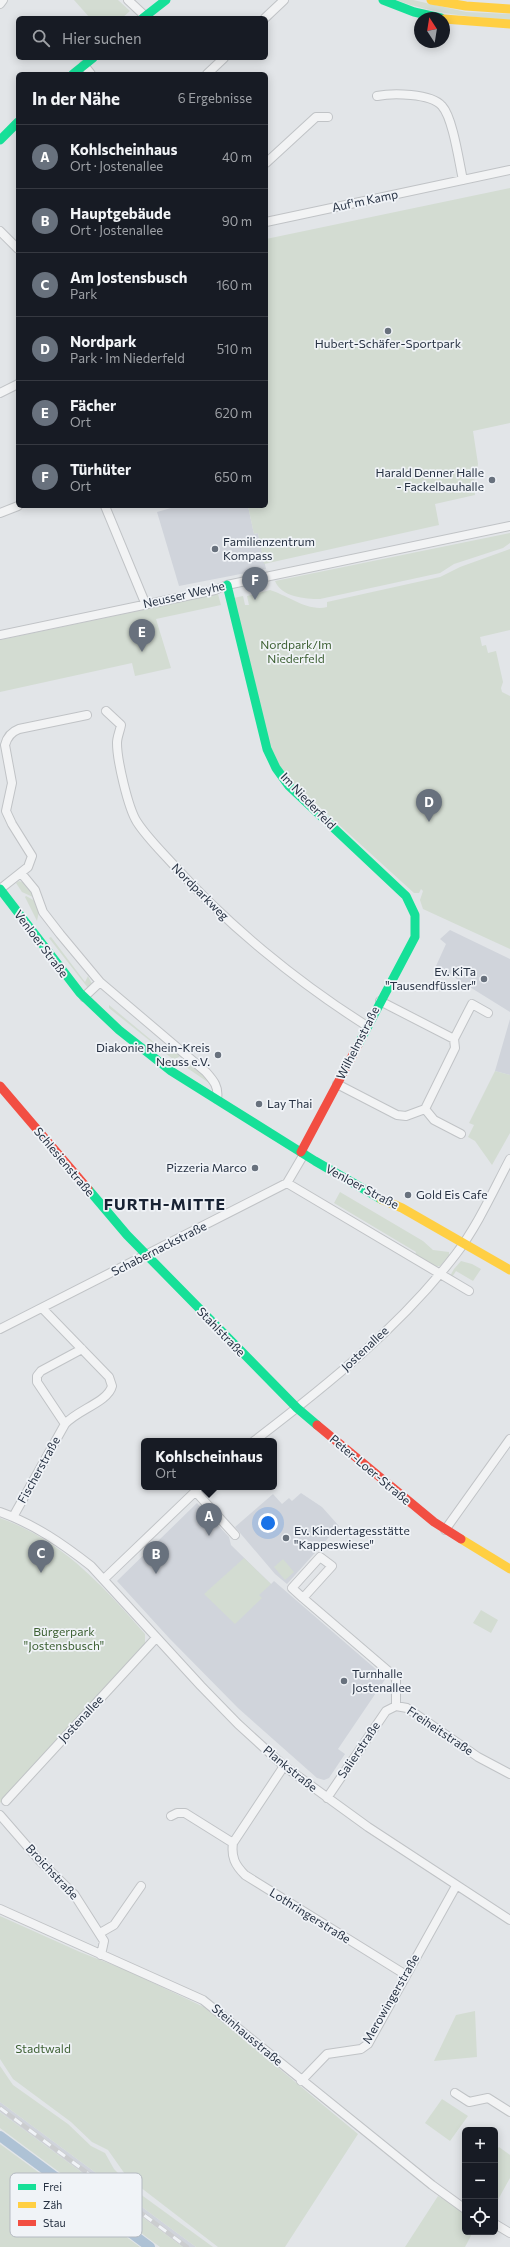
<!DOCTYPE html>
<html lang="de">
<head>
<meta charset="utf-8">
<style>
	:root { --surface:#171b24; --page:#242831; --text:#f1f3f6; --muted:#9ea1a6; --line:#363941; --accent:#68717d }
	body { margin:0; font-family:Commissioner,sans-serif; background:var(--page); color:var(--text) }
	.controls { position:absolute; right:12px; bottom:12px; display:grid; overflow:hidden; border-radius:6px; box-shadow:0 2px 10px #0003 }
	.controls button { width:36px; height:36px; display:grid; place-items:center; padding:0; border:0; border-bottom:1px solid var(--line); background:var(--surface); color:var(--text); font:20px sans-serif }
	.compass { position:absolute; left:414px; top:12px; width:36px; height:36px; border-radius:50%; background:var(--surface); box-shadow:0 2px 10px #0003; rotate:348deg }
	.you { position:absolute; left:268px; top:1523px; width:14px; height:14px; margin:-10px; border:3px solid #fff; border-radius:50%; background:#1a73e8; box-shadow:0 0 0 6px #1a73e833 }
	.badge { display:grid; place-items:center; width:26px; height:26px; border-radius:50%; background:var(--accent); color:#fff; font-size:13px; font-weight:700 }
	.pin { position:absolute; translate:-50% -33px; filter:drop-shadow(0 1px 2px #0008) }
	.pin::after { content:''; position:absolute; top:21px; width:14px; height:12px; background:inherit; clip-path:polygon(0 0,100% 0,50% 100%) }
	.popup { position:absolute; left:141px; top:1438px; width:136px; height:52px; box-sizing:border-box; display:grid; place-content:center; border-radius:6px; background:var(--surface); filter:drop-shadow(0 1px 3px #0005); font-size:13px; white-space:nowrap; color:var(--muted) }
	.popup b { font-size:15px; color:var(--text) }
	.popup::after { content:''; position:absolute; left:50%; top:100%; margin-left:-8px; border:8px solid transparent; border-top-color:var(--surface) }
	.list { margin:0; padding:0; list-style:none }
	h2 { display:flex; justify-content:space-between; align-items:center; height:52px; margin:0; padding:0 16px; font-size:17px }
	h2 small { font-size:13px; font-weight:400; color:var(--muted) }
	.list li { display:grid; grid-template-columns:26px 1fr auto; gap:12px; align-items:center; box-sizing:border-box; height:64px; padding:0 16px; border-top:1px solid var(--line) }
	.list b { display:block; font-size:15px; white-space:nowrap }
	.list p { margin:0; font-size:13px; white-space:nowrap; color:var(--muted) }
	.list em { font-size:13px; font-style:normal; color:var(--muted) }
	.icon { flex:none; width:22px; height:22px; fill:none; stroke:currentColor; stroke-width:2; stroke-linecap:round; stroke-linejoin:round }
	.map { position:relative; flex:none; width:510px; height:2247px; overflow:hidden }
	.search { position:absolute; background:var(--surface); box-shadow:0 2px 10px #0003; left:16px; top:16px; width:252px; height:44px; display:flex; align-items:center; gap:10px; box-sizing:border-box; padding:0 14px; border-radius:6px; color:var(--muted); font-size:15px }
	.panel { position:absolute; background:var(--surface); box-shadow:0 2px 10px #0003; left:16px; top:72px; width:252px; height:436px; border-radius:6px }
	.map>svg:first-child { display:block }
	.built { fill:#d0d4db }
	.green { fill:#d3dcd2 }
	.lines { fill:none; stroke-linecap:round; stroke-linejoin:round }
	.canal { stroke:#aec2d5; stroke-width:10 }
	.street-casing { stroke:#c0c3c6; stroke-width:10 }
	.street { stroke:#f2f3f4; stroke-width:8 }
	.fast { stroke:#16e098; stroke-width:9 }
	.slow { stroke:#ffcf43; stroke-width:9 }
	.jam { stroke:#f24e42; stroke-width:9 }
	.rail-casing { stroke:#cbcdcf; stroke-width:4.5 }
	.rail { stroke:#f0f3f7; stroke-width:3; stroke-dasharray:9; stroke-linecap:butt }
	.poi-dot { fill:#68717d; stroke:#f0f3f7; stroke-width:1.5 }
	.labels { text-anchor:middle; stroke-width:3.5; stroke-linejoin:round; paint-order:stroke }
	.street-label { font-size:12px; fill:#273243; stroke:#f0f3f7 }
	.poi-label { font-size:12px; fill:#273243; stroke:#f0f3f7; text-anchor:start }
	.park-label { font-size:12px; fill:#3d6033; stroke:#f0f3f7 }
	.district-label { font-size:16px; font-weight:bold; letter-spacing:1px; fill:#192334; stroke:#f0f3f7 }
	.key { fill:#f0f3f7; stroke:#b4b9c1; stroke-width:1 }
	.key-label { font-size:11px; fill:#273243 }
</style>
</head>
<body>
<div class="map">
<svg width="510" height="2247" viewBox="0 0 510 2247">
	<rect width="100%" height="100%" fill="#e2e5e8"/>
	<!-- built -->
	<path class="built" d="M178 506H248L254 534 258 533 266 569 179 586 157 512Z
		M450 930 510 959V1012L436 966 446 944 440 939Z
		M510 1019V1075L495 1071Z
		M301 1493 322 1507 339 1526 287 1584 275 1574 235 1527 273 1494 282 1504 289 1498 292 1501Z
		M197 1503 229 1537 231 1545 271 1584 274 1581 386 1678 338 1749 345 1754 329 1778 324 1780 317 1778 238 1708 170 1639 117 1581Z
		M0 2102 196 2247H183L0 2112Z"/>
	<!-- green -->
	<path class="green" d="M74 0H118L130 11 122 18H90Z
		M396 0H413L466 12 510 14V20C471 17 433 14 396 0Z
		M510 188V423L473 431 478 464 476 475H474L475 495 435 504 439 525 264 564 258 533 254 534 248 506H266V239Z
		M510 533V543L503 548 454 564 440 573 320 599C305 599 281 597 275 581Z
		M510 549V630L480 637 482 646 486 645 488 653 496 651 503 682 501 688 502 692 510 696V949L423 909 420 900 423 891 421 889 419 893H414L292 782 280 767 270 746 234 598 243 596 245 605H249L247 596 270 590C287 595 308 612 327 607V602L440 577 460 567Z
		M218 594 221 605 156 619 171 668 135 676 132 663 0 692V640Z
		M19 881 25 883 35 898 22 892 16 883Z
		M26 896 37 902 39 911 37 921 25 897Z
		M51 937 85 982 88 976 92 984 88 988 49 938Z
		M109 1005 168 1054 177 1053 180 1056 174 1060 109 1008Z
		M183 1059 208 1079 212 1085 180 1063Z
		M495 1071 510 1075V1133L492 1165 475 1141 468 1137 474 1125 469 1123Z
		M340 1192 423 1241 433 1250 449 1252V1256L440 1266 435 1267 415 1255 416 1252 334 1203Z
		M461 1261 472 1264 481 1269 473 1281 456 1271 452 1277 450 1276 454 1269Z
		M0 1518C62 1540 103 1586 145 1634V1645L0 1803Z
		M244 1558 271 1584 259 1595 262 1598 235 1624 204 1594Z
		M283 1559 294 1572 285 1580 274 1567Z
		M481 1610 498 1620 491 1633 473 1623Z
		M0 1916 80 1952 126 1970 206 2008 358 2134 285 2247H218L127 2177 108 2150 92 2142 71 2122 13 2079 0 2059Z
		M475 2011 477 2057 434 2061 456 2015Z
		M0 2066 13 2085 68 2124 91 2146 105 2153 114 2169 136 2191 213 2247H196L0 2102Z
		M442 2099 468 2116 450 2141 425 2123Z
		M0 2112 183 2247H160L0 2128Z
		M0 2144 140 2247H0Z
		M499 2147 510 2155V2178L495 2205V2153Z
		M438 2196 465 2212V2232H473L465 2247H405Z"/>
	<g class="lines">
		<!-- canal -->
		<path class="canal" d="M0 2136 150 2247"/>
		<defs>
			<path id="street" d="M128 0 145 16
				M0 4 3 0
				M265 18 284 0
				M84 65 91 74
				M207 74 224 58
				M377 96C392 93 431 93 442 106 453 118 459 162 463 180
				M266 163 316 117H328
				M266 222 510 170
				M0 231 18 249
				M0 393 18 384
				M105 506 146 605
				M0 513 18 506
				M0 635 215 590 227 585 510 526
				M106 711 121 725C120 731 117 737 117 743 117 760 128 808 137 822 146 836 159 849 170 861 225 923 297 982 367 1026
				M21 873 35 890 43 912 60 934 100 982 84 997
				M0 889 28 867 32 856 12 824 6 811 12 783 5 745C7 737 11 732 19 729L87 715
				M100 982 206 1072C214 1081 219 1087 217 1099
				M380 1001 454 1039
				M337 1084 397 1115 406 1116 425 1109 455 1048 454 1039 472 1004 488 1013
				M425 1109 434 1120 461 1134
				M287 1183 469 1291
				M0 1329 287 1183 304 1154
				M65 1424 37 1382V1376L41 1371 82 1349
				M254 1441C326 1386 400 1327 456 1254 478 1225 493 1191 510 1159
				M195 1491 235 1535
				M0 1512C34 1524 63 1544 91 1566L201 1686 238 1724 284 1766 368 1827 510 1920
				M13 1517 65 1424C77 1410 108 1402 112 1386L109 1377 42 1308
				M445 1530 510 1439
				M104 1579 200 1487
				M303 1598 332 1566 320 1557 292 1588 303 1598 394 1676 396 1679V1706
				M284 1766 233 1843C231 1857 235 1865 245 1875L406 1975
				M327 1798 386 1711 396 1706 407 1708 478 1757 510 1774
				M6 1801 156 1638
				M0 1815 40 1861 74 1894 104 1941 101 1955
				M171 1816 177 1813H185L233 1843
				M0 1909 203 2000 432 2185 465 2209
				M100 1933 114 1925 141 1886
				M301 2081 327 2054 361 2049 368 2044 456 1886
				M455 2093 469 2102 488 2098 510 2112
				M495 2224 510 2233"/>
		</defs>
		<!-- street casing -->
		<use href="#street" class="street-casing"/>
		<!-- street -->
		<use href="#street" class="street"/>
		<!-- fast -->
		<path class="fast" d="M383 0 414 12 441 18
			M143 18 166 0
			M73 74 93 58
			M0 140 18 122
			M227 585 267 749 276 768 289 786 406 896 415 915V937L358 1045
			M0 889 80 993 119 1030 171 1071 315 1161 381 1199
			M88 1189 127 1235 297 1408 317 1425"/>
		<!-- slow -->
		<path class="slow" d="M431 0 466 6 510 9
			M444 19 510 24
			M381 1199 402 1208 510 1270
			M461 1539 510 1569"/>
		<!-- jam -->
		<path class="jam" d="M0 1086 88 1189
			M301 1152 358 1045
			M317 1425 434 1522 461 1539"/>
		<defs>
			<path id="rail" d="M0 2108 187 2247"/>
		</defs>
		<!-- rail casing -->
		<use href="#rail" class="rail-casing"/>
		<!-- rail -->
		<use href="#rail" class="rail"/>
	</g>
	<!-- markers -->
	<g class="poi-dot">
		<circle cx="388" cy="331" r="4"/>
		<circle cx="492" cy="480" r="4"/>
		<circle cx="215" cy="549" r="4"/>
		<circle cx="484" cy="979" r="4"/>
		<circle cx="218" cy="1055" r="4"/>
		<circle cx="259" cy="1104" r="4"/>
		<circle cx="255" cy="1168" r="4"/>
		<circle cx="408" cy="1195" r="4"/>
		<circle cx="286" cy="1538" r="4"/>
		<circle cx="344" cy="1681" r="4"/>
	</g>
	<g class="labels">
		<!-- street labels -->
		<g class="street-label">
			<text transform="translate(365 201) rotate(-12)" y="4">Auf'm Kamp</text>
			<text transform="translate(184 595) rotate(-13)" y="4">Neusser Weyhe</text>
			<text transform="translate(308 801) rotate(46)" y="4">Im Niederfeld</text>
			<text transform="translate(200 892) rotate(45)" y="4">Nordparkweg</text>
			<text transform="translate(41 944) rotate(53)" y="4">Venloer Straße</text>
			<text transform="translate(358 1043) rotate(-63)" y="4">Wilhelmstraße</text>
			<text transform="translate(64 1162) rotate(50)" y="4">Schlesienstraße</text>
			<text transform="translate(362 1187) rotate(28)" y="4">Venloer Straße</text>
			<text transform="translate(159 1249) rotate(-27)" y="4">Schabernackstraße</text>
			<text transform="translate(221 1332) rotate(46)" y="4">Stahlstraße</text>
			<text transform="translate(365 1349) rotate(-43)" y="4">Jostenallee</text>
			<text transform="translate(39 1470) rotate(-61)" y="4">Fischerstraße</text>
			<text transform="translate(370 1470) rotate(40)" y="4">Peter-Loer-Straße</text>
			<text transform="translate(81 1719) rotate(-47)" y="4">Jostenallee</text>
			<text transform="translate(440 1731) rotate(34)" y="4">Freiheitstraße</text>
			<text transform="translate(359 1750) rotate(-56)" y="4">Salierstraße</text>
			<text transform="translate(290 1769) rotate(39)" y="4">Plankstraße</text>
			<text transform="translate(52 1872) rotate(47)" y="4">Broichstraße</text>
			<text transform="translate(310 1916) rotate(32)" y="4">Lothringerstraße</text>
			<text transform="translate(391 1999) rotate(-60)" y="4">Merowingerstraße</text>
			<text transform="translate(247 2035) rotate(40)" y="4">Steinhausstraße</text>
		</g>
		<!-- poi labels -->
		<g class="poi-label">
			<text x="388" y="348" text-anchor="middle">Hubert-Schäfer-Sportpark</text>
			<text x="484" y="477" text-anchor="end">Harald Denner Halle<tspan x="484" dy="14">- Fackelbauhalle</tspan></text>
			<text x="223" y="546">Familienzentrum<tspan x="223" dy="14">Kompass</tspan></text>
			<text x="476" y="976" text-anchor="end">Ev. KiTa<tspan x="476" dy="14">"Tausendfüssler"</tspan></text>
			<text x="210" y="1052" text-anchor="end">Diakonie Rhein-Kreis<tspan x="210" dy="14">Neuss e.V.</tspan></text>
			<text x="267" y="1108">Lay Thai</text>
			<text x="247" y="1172" text-anchor="end">Pizzeria Marco</text>
			<text x="416" y="1199">Gold Eis Cafe</text>
			<text x="294" y="1535">Ev. Kindertagesstätte<tspan x="294" dy="14">"Kappeswiese"</tspan></text>
			<text x="352" y="1678">Turnhalle<tspan x="352" dy="14">Jostenallee</tspan></text>
		</g>
		<!-- park labels -->
		<g class="park-label">
			<text x="296" y="649">Nordpark/Im<tspan x="296" dy="14">Niederfeld</tspan></text>
			<text x="64" y="1636">Bürgerpark<tspan x="64" dy="14">"Jostensbusch"</tspan></text>
			<text x="43" y="2053">Stadtwald</text>
		</g>
		<!-- district labels -->
		<g class="district-label">
			<text x="165" y="1210">FURTH-MITTE</text>
		</g>
	</g>
	<!-- legend -->
	<rect x="10" y="2173" width="132" height="64" rx="6" class="key"/>
	<rect x="18" y="2184" width="18" height="6" fill="#16e098"/>
	<rect x="18" y="2202" width="18" height="6" fill="#ffcf43"/>
	<rect x="18" y="2220" width="18" height="6" fill="#f24e42"/>
	<g class="key-label">
		<text x="43" y="2191">Frei</text>
		<text x="43" y="2209">Zäh</text>
		<text x="43" y="2227">Stau</text>
	</g>
</svg>
<div class="controls">
<button>+</button>
<button>−</button>
<button><svg class="icon" aria-label="locate" viewBox="0 0 24 24"><circle cx="12" cy="12" r="6"/><path d="M12 2v4M12 18v4M2 12h4M18 12h4"/></svg></button>
</div>
<svg class="compass" viewBox="-18 -18 36 36"><path d="M0-13l5 13h-10z" fill="#e53935"/><path d="M0 13l5-13h-10z" fill="#9ea1a6"/></svg>
<div class="you"></div>
<div class="pin badge" style="left:209px;top:1536px">A</div>
<div class="popup"><b>Kohlscheinhaus</b>Ort</div>
<div class="pin badge" style="left:156px;top:1574px">B</div>
<div class="pin badge" style="left:41px;top:1573px">C</div>
<div class="pin badge" style="left:429px;top:822px">D</div>
<div class="pin badge" style="left:142px;top:652px">E</div>
<div class="pin badge" style="left:255px;top:600px">F</div>
<div class="search"><svg class="icon" aria-label="search" viewBox="0 0 24 24"><circle cx="10" cy="10" r="6"/><path d="M15 15l6 6"/></svg>Hier suchen</div>
<section class="panel">
<h2>In der Nähe<small>6 Ergebnisse</small></h2>
<ul class="list">
<li><span class="badge">A</span><div><b>Kohlscheinhaus</b><p>Ort · Jostenallee</p></div><em>40 m</em></li>
<li><span class="badge">B</span><div><b>Hauptgebäude</b><p>Ort · Jostenallee</p></div><em>90 m</em></li>
<li><span class="badge">C</span><div><b>Am Jostensbusch</b><p>Park</p></div><em>160 m</em></li>
<li><span class="badge">D</span><div><b>Nordpark</b><p>Park · Im Niederfeld</p></div><em>510 m</em></li>
<li><span class="badge">E</span><div><b>Fächer</b><p>Ort</p></div><em>620 m</em></li>
<li><span class="badge">F</span><div><b>Türhüter</b><p>Ort</p></div><em>650 m</em></li>
</ul>
</section>
</div>
</body>
</html>
